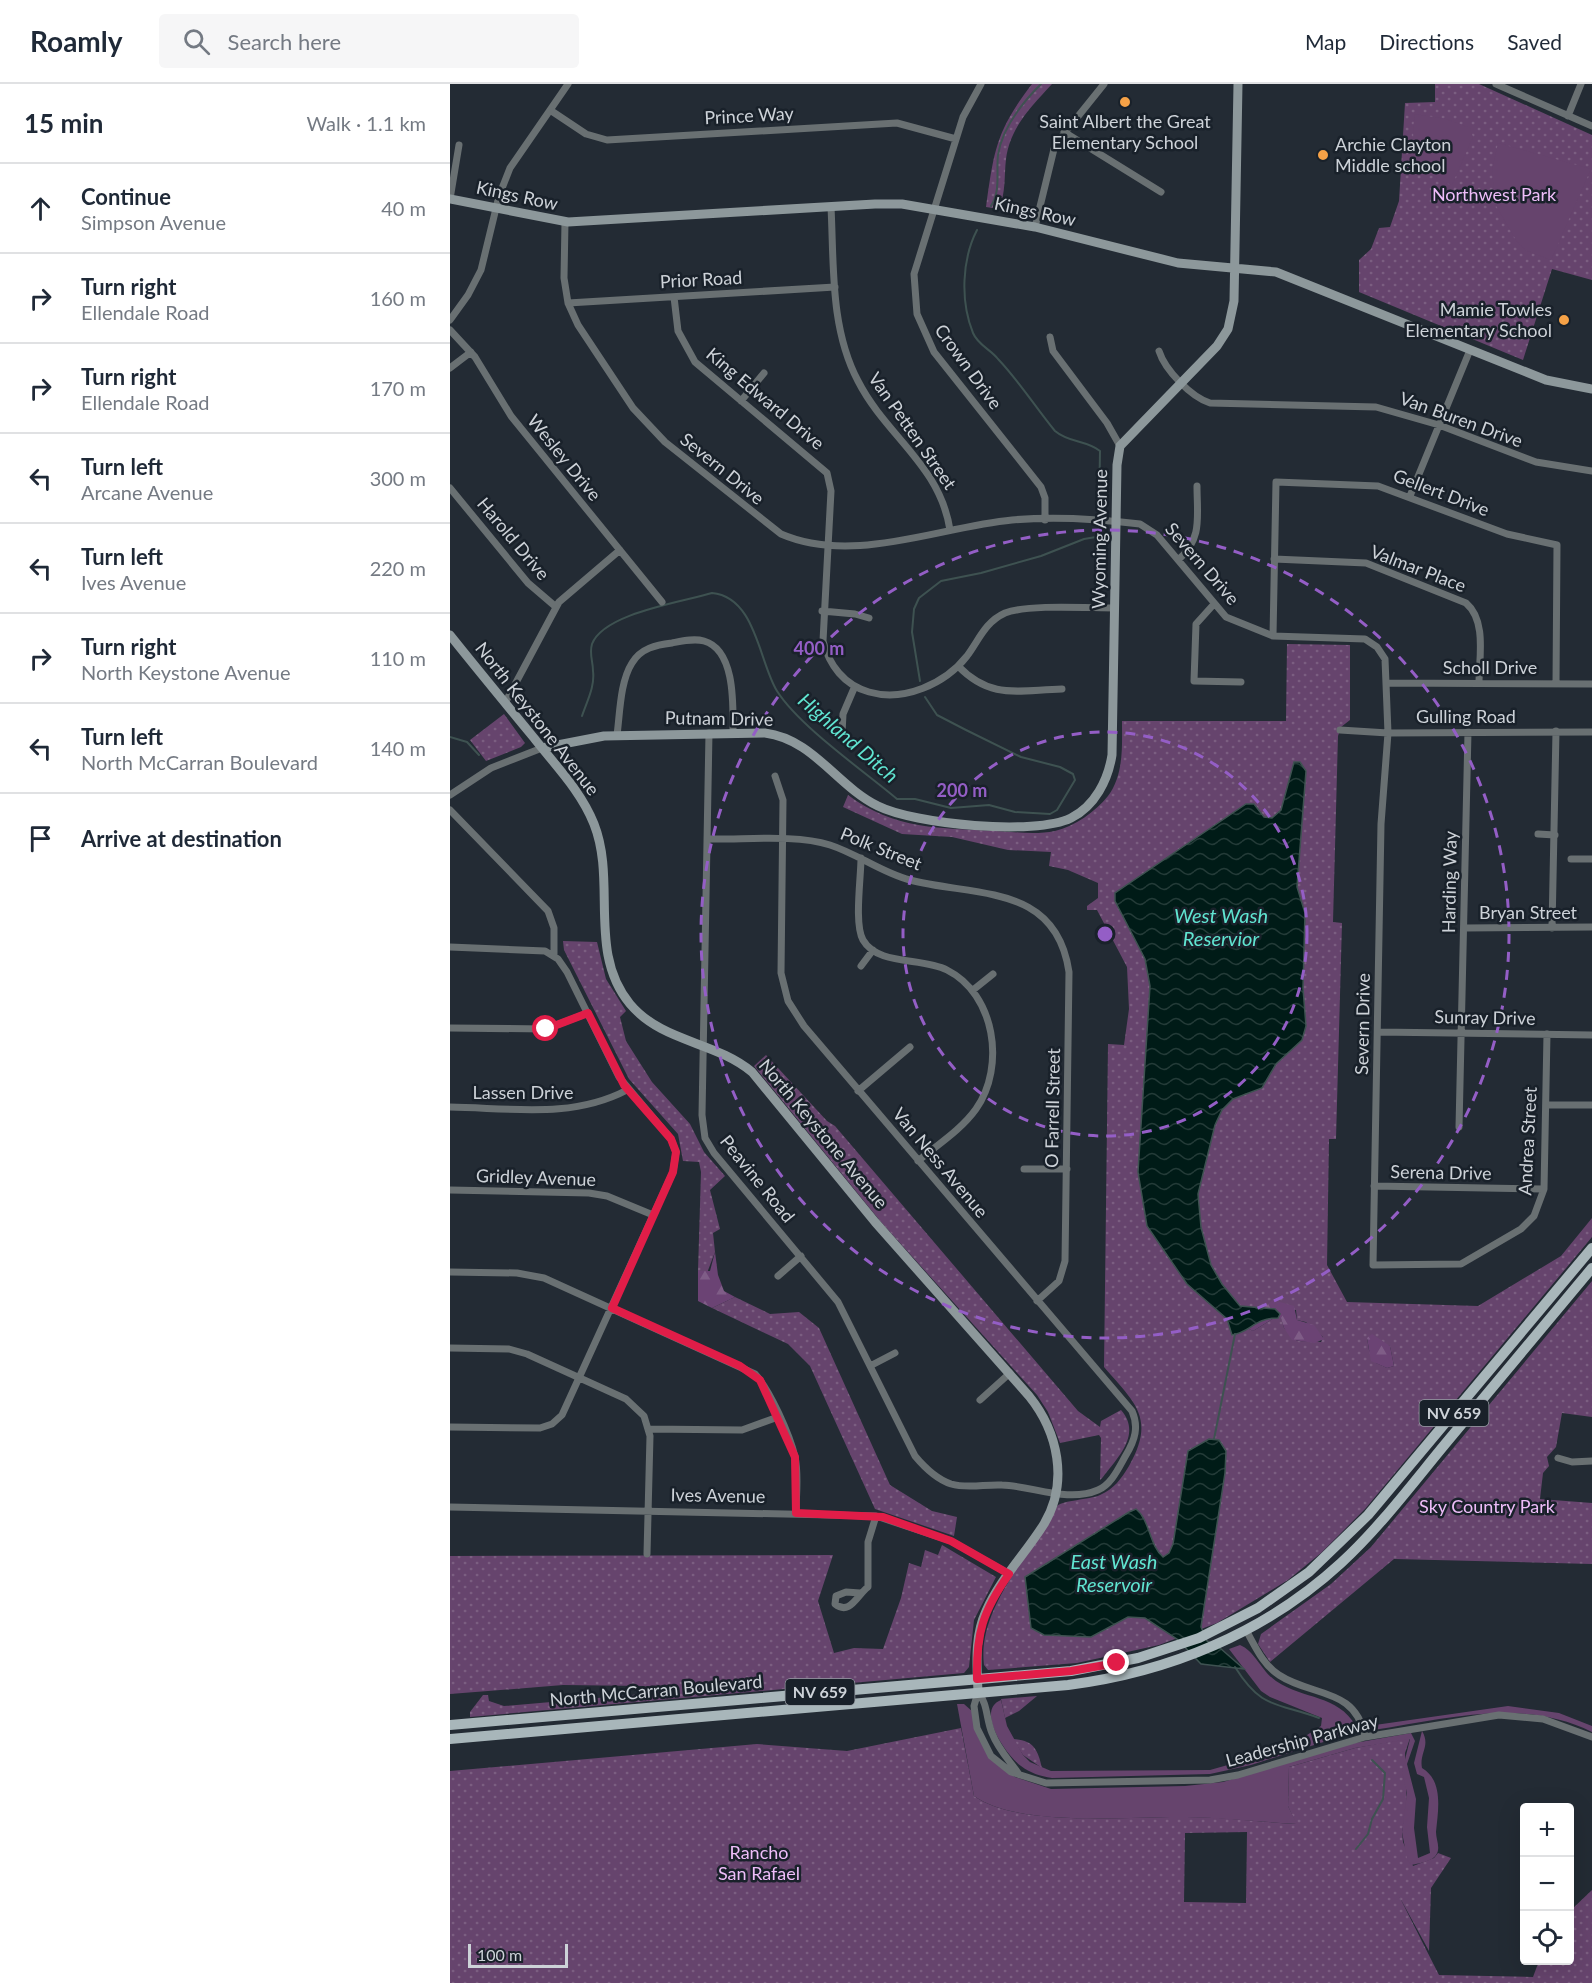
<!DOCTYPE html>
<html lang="en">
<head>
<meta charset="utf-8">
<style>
	:root { --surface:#fff; --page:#f6f6f7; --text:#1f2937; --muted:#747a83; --line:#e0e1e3 }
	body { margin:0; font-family:Lato,sans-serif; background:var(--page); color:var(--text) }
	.controls { position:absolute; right:18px; bottom:18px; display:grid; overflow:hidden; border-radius:6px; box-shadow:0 6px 24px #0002 }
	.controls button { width:54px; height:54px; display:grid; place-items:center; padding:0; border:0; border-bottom:2px solid var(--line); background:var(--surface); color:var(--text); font:30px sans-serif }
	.scale { position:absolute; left:18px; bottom:15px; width:100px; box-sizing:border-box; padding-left:6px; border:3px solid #cdd2d8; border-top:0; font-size:16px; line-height:21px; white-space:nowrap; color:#cdd2d8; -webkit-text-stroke:4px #19212a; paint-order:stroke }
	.stop { position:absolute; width:18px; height:18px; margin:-14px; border:4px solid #e11d48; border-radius:50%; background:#fff }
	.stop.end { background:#e11d48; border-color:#fff; box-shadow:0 2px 6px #0008 }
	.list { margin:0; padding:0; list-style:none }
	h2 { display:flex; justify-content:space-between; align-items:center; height:78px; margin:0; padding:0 24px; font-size:26px }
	h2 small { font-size:20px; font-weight:400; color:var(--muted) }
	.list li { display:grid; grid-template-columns:39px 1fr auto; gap:18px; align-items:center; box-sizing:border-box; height:90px; padding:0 24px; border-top:2px solid var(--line) }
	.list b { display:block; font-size:22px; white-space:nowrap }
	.list p { margin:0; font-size:20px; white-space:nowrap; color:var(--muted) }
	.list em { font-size:20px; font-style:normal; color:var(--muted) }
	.icon { flex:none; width:33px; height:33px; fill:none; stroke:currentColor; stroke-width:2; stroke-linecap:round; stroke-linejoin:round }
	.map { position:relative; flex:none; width:1142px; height:1899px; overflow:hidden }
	header { display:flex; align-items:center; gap:36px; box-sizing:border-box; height:84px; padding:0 30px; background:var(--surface); border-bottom:2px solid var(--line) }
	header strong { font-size:28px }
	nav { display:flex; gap:33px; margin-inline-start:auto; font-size:21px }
	.search { width:420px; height:54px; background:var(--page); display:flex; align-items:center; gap:15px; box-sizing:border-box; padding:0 21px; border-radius:6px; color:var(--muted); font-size:22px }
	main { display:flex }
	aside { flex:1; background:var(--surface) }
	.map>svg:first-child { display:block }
	.grass { fill:url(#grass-dots); fill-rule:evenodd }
	.forest { fill:url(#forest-firs) }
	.garden { fill:#66446d }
	.water { fill:url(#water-waves); stroke:#3e5251; stroke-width:1.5 }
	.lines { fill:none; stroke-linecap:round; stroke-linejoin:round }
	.stream { stroke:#3e5251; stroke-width:2 }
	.street { stroke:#697072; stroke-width:7 }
	.secondary { stroke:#8d989b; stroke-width:9 }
	.primary { stroke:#a8b6ba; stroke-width:10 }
	.route { stroke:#e11d48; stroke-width:8 }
	.ring { fill:none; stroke:#945ec6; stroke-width:3; stroke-dasharray:10 8 }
	.poi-dot { fill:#f6a247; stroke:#19212a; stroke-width:2 }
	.labels { text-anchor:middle; stroke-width:5; stroke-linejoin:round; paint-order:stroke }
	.shield { fill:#19212a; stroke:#979da4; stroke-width:1.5 }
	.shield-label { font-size:16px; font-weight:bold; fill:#cdd2d8 }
	.street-label { font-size:18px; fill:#cdd2d8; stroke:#19212a }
	.poi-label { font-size:18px; fill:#cdd2d8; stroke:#19212a }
	.park-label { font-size:18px; fill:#eebdf9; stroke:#19212a }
	.water-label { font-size:20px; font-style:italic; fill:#60e5d1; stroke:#19212a }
	.centre { fill:#945ec6; stroke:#19212a; stroke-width:3 }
	.ring-label { font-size:18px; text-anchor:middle; font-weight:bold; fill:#945ec6; stroke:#19212a; stroke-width:5; stroke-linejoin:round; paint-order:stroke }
</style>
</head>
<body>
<header>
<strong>Roamly</strong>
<div class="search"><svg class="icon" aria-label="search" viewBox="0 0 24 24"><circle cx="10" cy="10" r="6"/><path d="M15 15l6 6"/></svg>Search here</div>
<nav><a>Map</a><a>Directions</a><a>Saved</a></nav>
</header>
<main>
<aside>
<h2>15 min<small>Walk · 1.1 km</small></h2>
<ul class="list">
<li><svg class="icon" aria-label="ahead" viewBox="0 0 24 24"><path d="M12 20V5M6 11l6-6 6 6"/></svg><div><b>Continue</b><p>Simpson Avenue</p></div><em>40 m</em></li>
<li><svg class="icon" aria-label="right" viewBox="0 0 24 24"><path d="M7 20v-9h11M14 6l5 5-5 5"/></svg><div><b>Turn right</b><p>Ellendale Road</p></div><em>160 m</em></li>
<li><svg class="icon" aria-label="right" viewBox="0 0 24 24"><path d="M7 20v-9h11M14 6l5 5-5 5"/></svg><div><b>Turn right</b><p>Ellendale Road</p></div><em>170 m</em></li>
<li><svg class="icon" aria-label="left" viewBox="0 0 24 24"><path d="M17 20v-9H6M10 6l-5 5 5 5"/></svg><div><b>Turn left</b><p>Arcane Avenue</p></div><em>300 m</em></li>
<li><svg class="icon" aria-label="left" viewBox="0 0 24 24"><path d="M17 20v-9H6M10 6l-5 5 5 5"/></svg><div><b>Turn left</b><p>Ives Avenue</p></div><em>220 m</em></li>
<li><svg class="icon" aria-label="right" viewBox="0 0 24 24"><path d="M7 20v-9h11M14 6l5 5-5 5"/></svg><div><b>Turn right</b><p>North Keystone Avenue</p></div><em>110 m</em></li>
<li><svg class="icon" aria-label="left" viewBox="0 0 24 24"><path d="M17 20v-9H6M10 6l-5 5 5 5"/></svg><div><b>Turn left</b><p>North McCarran Boulevard</p></div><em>140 m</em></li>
<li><svg class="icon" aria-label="arrive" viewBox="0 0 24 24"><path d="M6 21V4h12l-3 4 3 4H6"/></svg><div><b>Arrive at destination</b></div></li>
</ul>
</aside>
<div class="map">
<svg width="1142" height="1899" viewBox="0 0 1142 1899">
	<defs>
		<pattern id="grass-dots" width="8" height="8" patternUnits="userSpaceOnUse" patternTransform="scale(1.5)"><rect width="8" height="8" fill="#66446d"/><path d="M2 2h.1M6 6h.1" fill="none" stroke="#7b5e81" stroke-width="1.8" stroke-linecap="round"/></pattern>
		<pattern id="forest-firs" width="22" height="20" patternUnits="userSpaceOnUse" patternTransform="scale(1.5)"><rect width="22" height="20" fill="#6b4374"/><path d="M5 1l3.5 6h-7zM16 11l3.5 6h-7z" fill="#7f5d87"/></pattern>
		<pattern id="water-waves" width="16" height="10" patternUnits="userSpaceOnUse" patternTransform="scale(1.5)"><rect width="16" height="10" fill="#001b17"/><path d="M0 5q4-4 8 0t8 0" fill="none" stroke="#243b38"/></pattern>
	</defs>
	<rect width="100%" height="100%" fill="#232b34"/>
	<!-- grass -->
	<path class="grass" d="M582 0H602C582 22 560 43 556 75 554 93 556 108 549 125L536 123C544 66 546 47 582 0Z
		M985 0H1029L1142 51V196L1102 185 1073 276 909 208V176L921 165 929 144 940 143 949 117 955 19 985 18Z
		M837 560 900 561V636L891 643 888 652 883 838 892 839 886 1055H879L877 1181 897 1218 1028 1222 1111 1172 1142 1134V1153L915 1425 871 1469 838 1496 767 1539 709 1561 627 1579 538 1586 534 1581C527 1524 581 1471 607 1422 613 1416 639 1416 650 1411 664 1405 671 1395 679 1382 706 1334 685 1319 654 1283L658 960 674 961 679 925 677 883 647 826H637V822L648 814V799L618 786 599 782 601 768 558 766 502 753 452 750 393 723 398 711C445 746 490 744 546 747 565 748 586 751 605 747 625 742 645 728 658 712 674 691 672 662 672 637H836ZM815 1223 846 1226 847 1236 856 1238 873 1253 871 1258 847 1257 834 1244 831 1233 827 1232 803 1247 793 1242ZM917 1254 940 1262 944 1282 937 1284 926 1279 919 1266Z
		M54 630 75 659 71 663 36 677 20 656Z
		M113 857 147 858 156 895 176 927 170 933 176 957 202 998 240 1040 254 1068 275 1092 260 1106 270 1145 263 1149 265 1168 257 1189 248 1187 251 1088 249 1078 233 1077 228 1050 179 995 114 866Z
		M316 971 377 1037 385 1042 628 1327 650 1343 651 1337 671 1326C692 1350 668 1373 653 1393L650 1396 651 1354 649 1351 610 1359 598 1328 587 1311 431 1138 304 982Z
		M1142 1197V1333L1112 1329 1106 1363 1097 1373 1099 1382 1093 1389 1090 1415 1142 1419V1480L944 1475 820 1578 808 1560 811 1550 881 1500 921 1463Z
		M285 1213 320 1230 349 1228 369 1244 440 1401 482 1427 507 1433 504 1452 425 1425 360 1282 338 1260 262 1224Z
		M492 1461 546 1493 524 1536 519 1583 514 1589 20 1633V1628L33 1611H38L39 1617 54 1622 182 1611 200 1609 204 1606 194 1602 113 1601 0 1610V1472L383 1471 368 1517 384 1569 404 1564 433 1565 451 1514 459 1479 471 1483 475 1466 488 1471Z
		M587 1612 569 1627 555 1634 551 1615Z
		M511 1644 524 1712C568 1744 682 1732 736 1733 773 1733 810 1738 846 1740L838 1722 839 1683 905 1664 960 1654 955 1669 957 1723 952 1748 953 1758 963 1782 984 1774 988 1769 1001 1774 981 1804 979 1867 949 1812 989 1891 1083 1893 1089 1877 1120 1876V1827L1142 1806V1899H0V1687L307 1660 397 1667ZM797 1748 796 1819 734 1818 735 1749Z
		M563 1655C583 1656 588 1665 592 1684L573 1671Z"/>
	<!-- forest -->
	<path class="forest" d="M265 1168 268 1191 274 1207 285 1213 262 1224 248 1217V1187H260Z
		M823 1216 844 1222 847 1236 864 1241 874 1255 865 1259 842 1256 834 1244 831 1234 827 1232 803 1247 793 1242Z
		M922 1250 940 1262 944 1282 937 1284 921 1277 917 1254Z"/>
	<!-- garden -->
	<path class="garden" d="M965 30 996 35 1020 44 1023 53 1002 101C967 90 959 64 965 30Z
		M1048 59 1141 85 1101 176 1075 166 1066 156 1045 120 1042 86Z
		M790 1561C805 1567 812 1588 826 1597 854 1616 887 1610 906 1642L905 1648 801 1681 760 1690 602 1694C590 1692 580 1689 571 1682 556 1671 525 1626 551 1616L557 1642 573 1671 580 1678 601 1687 760 1686 849 1661 857 1651 871 1642 872 1634 820 1613 811 1607 779 1565Z
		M507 1620H514L523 1628 529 1655 542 1676 565 1693 601 1705 735 1702 773 1698 899 1660 961 1649 965 1657 957 1680 966 1715 964 1744 968 1774 980 1769 977 1743 979 1714 974 1693 967 1690 964 1679 972 1647C981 1662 969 1669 972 1684 994 1697 988 1727 986 1748 986 1756 991 1764 986 1771 983 1777 967 1780 961 1781L957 1775 952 1748 957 1709 952 1688 960 1655 905 1664 839 1683 838 1722 847 1740C811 1738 774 1734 737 1733 681 1732 569 1744 524 1712Z
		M1058 1622 1109 1629 1142 1642V1648C1072 1613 997 1635 923 1646L918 1642Z"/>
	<!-- water -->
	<path class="water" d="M844 678H850L856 687 847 803 855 829 853 904 856 942 852 956 826 980 812 1004 783 1015 772 1026 765 1041 748 1110 751 1143 761 1181 772 1200 790 1222 825 1225 830 1230 828 1234C804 1234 801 1248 782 1251L777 1235 737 1200 697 1142 688 1088 700 902 695 875 665 817V809L796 720H804L814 733 822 734 831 726Z
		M759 1355 769 1356 776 1367 775 1389 751 1543 757 1557 770 1564 794 1585 751 1580 727 1555 695 1534 678 1533 641 1553 594 1551 581 1544 575 1493 679 1428 686 1425C700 1436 699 1461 713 1473L719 1469 723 1460 738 1367Z"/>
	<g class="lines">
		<!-- stream -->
		<path class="stream" d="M541 122C551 106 546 89 548 71 552 44 572 19 591 0
			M527 146C512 175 510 217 523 249 528 261 540 265 548 275 569 297 586 324 605 347 619 359 636 356 650 367L649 426
			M470 597 462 548 464 525 469 514 491 497 531 489 591 472 634 455 646 453 649 447
			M132 632C137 617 145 603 143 587 143 577 139 570 142 560 154 529 233 518 262 509 306 513 309 578 327 607 350 643 414 687 447 715H465L501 724 539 721 565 728 600 730 607 726 625 696 623 690 610 683 571 673 516 646 487 631 475 613
			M0 653 17 658 29 671
			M764 1355 785 1250
			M785 1583C812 1626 826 1618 869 1634
			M906 1765 918 1750 922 1735 933 1715 935 1689 922 1676"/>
		<!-- street -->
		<path class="street" d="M531 0 513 33 464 190 467 230 484 268 591 403 595 414V436
			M1046 0 1142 42
			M100 26 136 50 157 56 447 39 506 55
			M1118 32 1131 0
			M614 48 711 108
			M0 115 9 61
			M381 123C384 181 380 244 408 297 436 352 490 381 500 446
			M115 138 114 194 118 219 128 241 183 324 215 358 331 450C403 481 488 443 562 436 603 432 649 435 690 440L707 451 776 533 823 552 915 555 927 563 935 575 938 649 931 740 923 1181 1011 1180 1071 1145 1084 1132 1094 1105 1097 950
			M585 143 605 61 654 0
			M224 213 228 247 245 278 377 389 381 407 373 557C379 581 394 601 419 608 454 618 495 600 517 572 529 556 535 538 555 529 579 520 637 524 665 524
			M118 219 385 203
			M0 236 18 211 31 186 49 112 60 84 118 0
			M0 246 25 273 61 332 212 518
			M600 253 603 267 657 339 670 362
			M709 267C715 286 741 313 760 319L926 323 989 341 1086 378 1142 387
			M0 284 21 268
			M291 317 314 289
			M0 404 78 499 106 523
			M960 412 1020 266
			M824 475 916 479 1016 519C1037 537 1029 574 1029 599
			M728 476C753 455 747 432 747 402
			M764 520 746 540 744 597 791 598
			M372 527 405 530 419 534
			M823 552 826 398 928 402 1057 450 1107 461 1106 600
			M508 582C541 616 568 606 612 605
			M937 599 1142 600
			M55 619 109 518 170 466
			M890 646 938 649 1142 648
			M259 649 252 1031 255 1054 264 1069 388 1218 465 1372C475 1384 486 1395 501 1400 518 1405 535 1400 552 1401 583 1402 618 1419 648 1406 662 1400 669 1383 676 1371 685 1356 689 1343 682 1327L354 942 338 917 331 889 333 716 325 692
			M392 649 393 630 405 602
			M167 651C170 629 170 598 182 579 191 564 206 561 222 559 232 557 244 554 254 557 286 566 283 623 283 649
			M0 711 41 684 92 664
			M0 726 98 827 104 844V872
			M1088 750 1105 751
			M257 755C294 756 345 750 380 761 408 770 432 789 460 796 525 813 606 799 619 888L615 1177 609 1197 587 1217
			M411 774C411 794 404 840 413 856 428 882 472 873 497 886 545 910 556 982 526 1025 511 1046 487 1061 468 1077
			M1121 775H1142
			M1015 844 1142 843
			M1102 844 1106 647
			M0 863 95 867 108 875 117 888 169 993 221 1055 226 1068 223 1088 112 1331 102 1340 90 1344 0 1343
			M411 882 423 866
			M523 906 543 890
			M0 944 96 945 138 929
			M928 948 1142 951
			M408 1007 460 963
			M1096 1021H1142
			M0 1023C61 1024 122 1035 177 1006
			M1009 1043 1018 648
			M574 1085H617
			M924 1102 1094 1105
			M0 1106 139 1109 157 1112 203 1131
			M0 1188 67 1189 94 1194 305 1290C320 1306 340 1351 345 1373 349 1391 346 1411 346 1429
			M328 1192 351 1172
			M0 1264 59 1265 77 1270 176 1315 194 1332 200 1352 197 1470
			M420 1282 445 1269
			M530 1316 560 1289
			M199 1345 292 1346 328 1333
			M1108 1374 1122 1378 1142 1377
			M0 1423 426 1432 501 1457 559 1490
			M410 1509 396 1508 386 1512 385 1520C400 1532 407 1511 418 1503V1458L426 1432
			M796 1546C805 1562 813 1581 829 1591 862 1613 906 1603 915 1653
			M568 1689C559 1676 548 1665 542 1649 536 1635 538 1620 528 1608L524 1622 527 1644 541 1672 561 1688 596 1699 760 1696 788 1691 915 1653 1049 1631 1093 1635 1142 1653"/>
		<!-- secondary -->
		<path class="secondary" d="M0 115 118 138 425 120H452L585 143 728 179 826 188 1096 296 1142 305
			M0 551C28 586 56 620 84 654 105 681 131 707 144 740 167 798 137 868 180 920 213 959 265 957 302 988L425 1138 579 1312C608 1348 619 1398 594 1440 576 1469 550 1495 536 1527 524 1553 527 1581 528 1608
			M92 664 154 652 315 649C363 655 387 702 428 722 464 740 585 752 621 734 645 722 658 696 662 671L667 381 670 362 767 262 778 245 784 217 788 0"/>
		<!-- primary -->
		<path class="primary" d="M0 1641 621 1587 688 1574 749 1554 808 1524 859 1488 918 1431 1142 1164
			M0 1655 618 1601C719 1588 815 1549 891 1479 930 1443 962 1400 996 1359 1045 1301 1093 1242 1142 1184"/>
	</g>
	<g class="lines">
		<!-- route -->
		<path class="route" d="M96 945 138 929 174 1001 221 1055 226 1068 223 1088 162 1224 290 1282 310 1296 345 1373 346 1429 433 1433 501 1457 559 1490C533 1527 526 1549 527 1595L621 1587 667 1579"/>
	</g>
	<!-- distance rings -->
	<g class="ring">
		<circle cx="655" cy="850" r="202"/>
		<circle cx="655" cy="850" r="404"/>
	</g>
	<!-- markers -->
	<g class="poi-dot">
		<circle cx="675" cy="18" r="6"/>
		<circle cx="873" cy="71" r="6"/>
		<circle cx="1114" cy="236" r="6"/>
	</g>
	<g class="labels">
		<!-- shield labels -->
		<g class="shield">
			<rect x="969.5" y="1316" width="69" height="26" rx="4.5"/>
			<rect x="335.5" y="1595" width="69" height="26" rx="4.5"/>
		</g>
		<g class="shield-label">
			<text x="1004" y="1335">NV 659</text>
			<text x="370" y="1614">NV 659</text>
		</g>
		<!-- street labels -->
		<g class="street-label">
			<text transform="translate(299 32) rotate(-3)" y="6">Prince Way</text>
			<text transform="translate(67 112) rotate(12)" y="6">Kings Row</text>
			<text transform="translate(585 128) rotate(12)" y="6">Kings Row</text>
			<text transform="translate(251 196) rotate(-3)" y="6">Prior Road</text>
			<text transform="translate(518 283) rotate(54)" y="6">Crown Drive</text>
			<text transform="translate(315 315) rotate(40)" y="6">King Edward Drive</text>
			<text transform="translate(1011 336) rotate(20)" y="6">Van Buren Drive</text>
			<text transform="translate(462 347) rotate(55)" y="6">Van Petten Street</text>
			<text transform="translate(114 374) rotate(51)" y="6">Wesley Drive</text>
			<text transform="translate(272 385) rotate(39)" y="6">Severn Drive</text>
			<text transform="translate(991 409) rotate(21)" y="6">Gellert Drive</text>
			<text transform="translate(63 455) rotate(50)" y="6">Harold Drive</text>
			<text transform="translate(650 455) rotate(-89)" y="6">Wyoming Avenue</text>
			<text transform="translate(752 480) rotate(49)" y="6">Severn Drive</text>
			<text transform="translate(968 485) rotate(21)" y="6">Valmar Place</text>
			<text x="1040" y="590">Scholl Drive</text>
			<text x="1016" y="639">Gulling Road</text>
			<text transform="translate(87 635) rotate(52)" y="6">North Keystone Avenue</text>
			<text transform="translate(269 635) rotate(1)" y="6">Putnam Drive</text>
			<text transform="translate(431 765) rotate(22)" y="6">Polk Street</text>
			<text transform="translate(1000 798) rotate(-89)" y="6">Harding Way</text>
			<text x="1078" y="835">Bryan Street</text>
			<text transform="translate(1035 934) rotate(1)" y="6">Sunray Drive</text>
			<text transform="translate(913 940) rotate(-89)" y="6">Severn Drive</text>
			<text x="73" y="1015">Lassen Drive</text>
			<text transform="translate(603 1024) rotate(-89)" y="6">O Farrell Street</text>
			<text transform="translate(373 1050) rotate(50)" y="6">North Keystone Avenue</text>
			<text transform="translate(1078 1057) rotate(-87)" y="6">Andrea Street</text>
			<text transform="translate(490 1079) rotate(50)" y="6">Van Ness Avenue</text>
			<text transform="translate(991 1089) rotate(1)" y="6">Serena Drive</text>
			<text transform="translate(86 1094) rotate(2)" y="6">Gridley Avenue</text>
			<text transform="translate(307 1095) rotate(51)" y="6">Peavine Road</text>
			<text transform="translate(268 1412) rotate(1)" y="6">Ives Avenue</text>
			<text transform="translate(206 1607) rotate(-5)" y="6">North McCarran Boulevard</text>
			<text transform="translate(852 1657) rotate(-15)" y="6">Leadership Parkway</text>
		</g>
		<!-- poi labels -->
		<g class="poi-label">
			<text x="675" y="44">Saint Albert the Great<tspan x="675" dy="21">Elementary School</tspan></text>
			<text x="885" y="67" text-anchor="start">Archie Clayton<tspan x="885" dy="21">Middle school</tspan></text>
			<text x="1102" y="232" text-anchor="end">Mamie Towles<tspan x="1102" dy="21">Elementary School</tspan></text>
		</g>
		<!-- park labels -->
		<g class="park-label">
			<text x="1044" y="117">Northwest Park</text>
			<text x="1037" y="1429">Sky Country Park</text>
			<text x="309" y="1775">Rancho<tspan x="309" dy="21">San Rafael</tspan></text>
		</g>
		<!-- water labels -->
		<g class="water-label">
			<text transform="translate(398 654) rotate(41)" y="7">Highland Ditch</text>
			<text x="771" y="839">West Wash<tspan x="771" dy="23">Reservior</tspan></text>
			<text x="664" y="1485">East Wash<tspan x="664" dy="23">Reservoir</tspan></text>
		</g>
	</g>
	<circle cx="655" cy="850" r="9" class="centre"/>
	<g class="ring-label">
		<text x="369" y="571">400 m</text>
		<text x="512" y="713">200 m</text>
	</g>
</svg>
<div class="controls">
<button>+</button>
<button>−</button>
<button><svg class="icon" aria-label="locate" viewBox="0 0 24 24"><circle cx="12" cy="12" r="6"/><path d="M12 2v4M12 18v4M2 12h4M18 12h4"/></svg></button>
</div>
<div class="scale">100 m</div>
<div class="stop" style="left:96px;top:945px"></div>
<div class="stop end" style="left:667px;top:1579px"></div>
</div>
</main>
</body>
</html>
